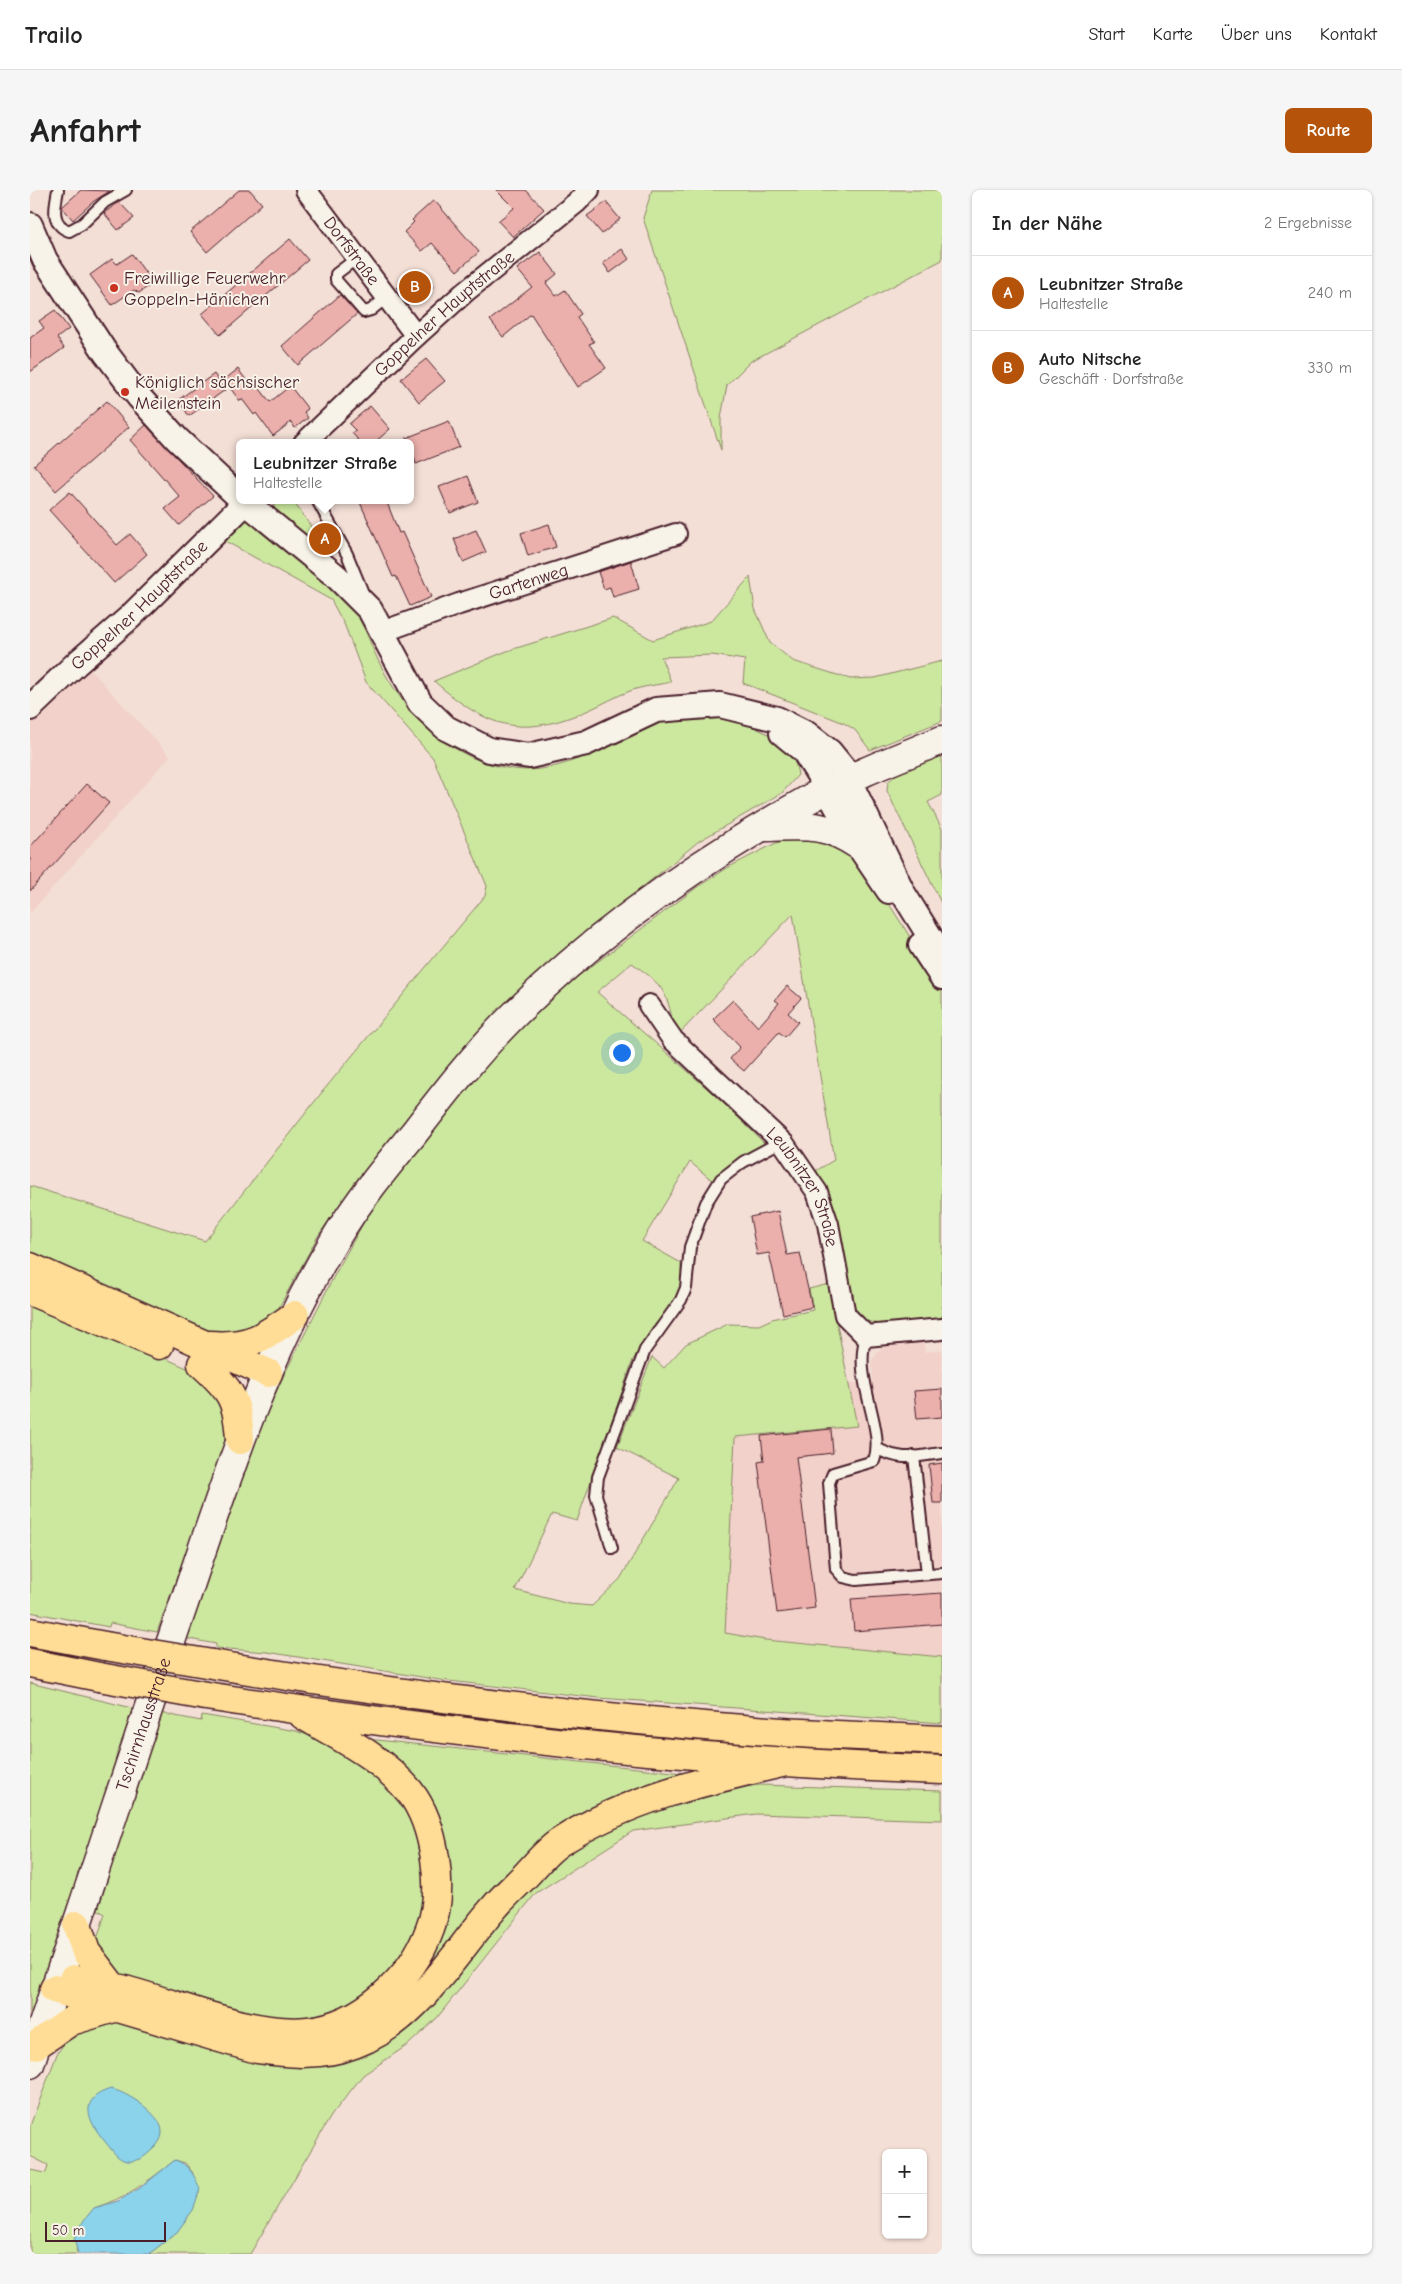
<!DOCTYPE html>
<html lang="de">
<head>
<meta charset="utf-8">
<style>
	:root { --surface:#fff; --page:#f6f6f6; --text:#222; --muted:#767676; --line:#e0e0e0; --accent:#b45309 }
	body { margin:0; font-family:"Comic Neue",sans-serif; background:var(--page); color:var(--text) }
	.controls { position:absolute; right:15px; bottom:15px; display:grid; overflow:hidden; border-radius:8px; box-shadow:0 1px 4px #0004 }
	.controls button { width:45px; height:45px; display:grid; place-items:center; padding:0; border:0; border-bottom:1px solid var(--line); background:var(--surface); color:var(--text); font:25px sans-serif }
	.scale { position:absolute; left:15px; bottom:12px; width:121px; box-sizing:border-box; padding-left:5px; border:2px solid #4a1f2b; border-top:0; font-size:14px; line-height:18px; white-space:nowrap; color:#4a1f2b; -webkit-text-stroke:4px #f7f3e8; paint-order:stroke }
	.you { position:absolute; left:591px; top:862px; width:18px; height:18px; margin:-12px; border:4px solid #fff; border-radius:50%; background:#1a73e8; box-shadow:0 0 0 8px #1a73e833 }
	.badge { display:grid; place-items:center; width:32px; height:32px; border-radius:50%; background:var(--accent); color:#fff; font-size:16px; font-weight:700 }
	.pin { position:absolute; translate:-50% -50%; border:2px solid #fff; box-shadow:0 1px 5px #0006 }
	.popup { position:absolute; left:206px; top:249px; width:178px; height:65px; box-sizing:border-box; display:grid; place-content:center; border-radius:8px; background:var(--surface); filter:drop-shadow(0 1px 4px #0005); font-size:16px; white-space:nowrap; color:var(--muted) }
	.popup b { font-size:19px; color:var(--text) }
	.popup::after { content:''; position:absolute; left:50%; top:100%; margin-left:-10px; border:10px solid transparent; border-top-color:var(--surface) }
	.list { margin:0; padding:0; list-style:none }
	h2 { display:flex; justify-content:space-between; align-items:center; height:65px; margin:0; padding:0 20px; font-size:21px }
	h2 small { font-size:16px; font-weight:400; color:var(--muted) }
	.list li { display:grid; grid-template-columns:32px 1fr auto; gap:15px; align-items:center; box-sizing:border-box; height:75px; padding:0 20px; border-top:1px solid var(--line) }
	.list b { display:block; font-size:19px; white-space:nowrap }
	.list p { margin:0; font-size:16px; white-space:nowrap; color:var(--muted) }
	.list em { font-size:16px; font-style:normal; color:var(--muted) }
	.map { position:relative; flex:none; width:912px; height:2064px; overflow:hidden; border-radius:8px }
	header { display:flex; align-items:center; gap:30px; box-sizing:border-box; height:70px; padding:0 25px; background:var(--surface); border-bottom:1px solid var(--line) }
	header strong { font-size:24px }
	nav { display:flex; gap:28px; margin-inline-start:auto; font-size:18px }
	.intro { display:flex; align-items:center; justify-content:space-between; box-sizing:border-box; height:120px; padding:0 30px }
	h1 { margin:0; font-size:35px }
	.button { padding:12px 22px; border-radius:8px; background:var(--accent); color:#fff; font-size:18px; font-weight:700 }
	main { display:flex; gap:30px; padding:0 30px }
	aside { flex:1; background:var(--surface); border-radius:8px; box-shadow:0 1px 4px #0004 }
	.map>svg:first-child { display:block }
	.built { fill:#f1d1c9 }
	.green { fill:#cce89f; stroke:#8b8465 }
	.water { fill:#8ad3eb; stroke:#708b9e }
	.building { fill:#ebb0ac; stroke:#4a1f2b }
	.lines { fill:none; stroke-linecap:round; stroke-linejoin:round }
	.service-casing { stroke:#4a1f2b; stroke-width:14 }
	.minor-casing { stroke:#4a1f2b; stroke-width:24 }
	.tertiary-casing { stroke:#4a1f2b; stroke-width:28 }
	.secondary-casing { stroke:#4a1f2b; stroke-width:31 }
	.motorway-casing { stroke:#4a1f2b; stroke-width:31 }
	.service { stroke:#f7f3e8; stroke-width:10 }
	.minor { stroke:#f7f3e8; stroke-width:20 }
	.tertiary { stroke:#f7f3e8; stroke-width:24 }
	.secondary { stroke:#f7f3e8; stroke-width:28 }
	.motorway { stroke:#ffdd96; stroke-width:28 }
	.motorway-bridge-casing { stroke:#4a1f2b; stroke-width:31; stroke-linecap:butt }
	.motorway-bridge { stroke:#ffdd96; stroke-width:28 }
	.poi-dot { fill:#c8321e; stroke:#f7f3e8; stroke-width:2 }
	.labels { text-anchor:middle; stroke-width:4; stroke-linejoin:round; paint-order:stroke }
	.street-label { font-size:18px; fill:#4a1f2b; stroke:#f7f3e8 }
	.poi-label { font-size:18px; fill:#4a1f2b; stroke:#f7f3e8; text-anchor:start }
</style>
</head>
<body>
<header>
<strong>Trailo</strong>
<nav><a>Start</a><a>Karte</a><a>Über uns</a><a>Kontakt</a></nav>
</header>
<div class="intro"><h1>Anfahrt</h1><a class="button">Route</a></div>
<main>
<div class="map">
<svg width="912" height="2064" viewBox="0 0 912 2064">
	<rect width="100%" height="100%" fill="#f3dfd6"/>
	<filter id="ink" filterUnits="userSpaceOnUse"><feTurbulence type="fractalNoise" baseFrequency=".02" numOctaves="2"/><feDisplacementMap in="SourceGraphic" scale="10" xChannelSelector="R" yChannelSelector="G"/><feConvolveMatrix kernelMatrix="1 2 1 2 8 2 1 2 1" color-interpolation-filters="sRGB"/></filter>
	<g filter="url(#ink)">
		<!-- built -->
		<path class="built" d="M57 476 140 566 0 723V531Z
			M893 1150 895 1162 912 1160V1467L735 1450 695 1443 705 1247 827 1236 819 1194 843 1191 842 1170 851 1158 859 1154Z"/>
		<!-- green -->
		<path class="green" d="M622 0H912V70L721 171 697 195 691 228V260L613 28Z
			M243 310H262L296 357 291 362 245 323Z
			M217 328C250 354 293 381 319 413 335 434 337 447 348 470 374 524 421 571 483 579 529 585 568 559 607 541 647 523 693 522 732 541 750 549 765 564 768 585L752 603 669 651 531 764 434 864 329 987 288 1046 247 1121 231 1139 194 1150 0 1069V996L175 1051 293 901 455 706 457 696 403 568 336 492 315 436 301 410 195 351Z
			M720 387 725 419 740 453 763 471 820 489 845 488 912 471V531L840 560 825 540 814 533 713 493 715 470 682 465 631 467 641 492C628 495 613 496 600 501 586 506 573 514 559 520 491 549 458 539 404 491L477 461 583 428 623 450 681 431Z
			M912 562V605L898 612 912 639V715L857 601 858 592 871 580Z
			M776 645 829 667 912 797V1128L848 1134 833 1130 824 1120 803 1015 784 982 804 970 763 724 649 844C641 832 641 816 634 803 628 791 613 781 602 773L567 802C624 853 683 900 736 955L703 972 683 991 660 972 612 1051 651 1073V1104L622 1138 603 1170 547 1331 522 1324 485 1400 539 1414 562 1416 590 1389 649 1288 587 1257 622 1167 634 1178 656 1154 698 1134 729 1135 742 1129 783 1120 779 1099 799 1094 827 1236 705 1247 695 1443 735 1450 912 1467V1533L569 1508 410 1490 237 1462 186 1458V1454L154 1448 225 1250 252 1189 304 1086 351 1001 387 953 492 832 543 790 666 698 699 677 746 653Z
			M0 1109 19 1116 179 1188 191 1200 197 1249 127 1442 80 1433 79 1437 0 1422Z
			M0 1493 102 1518 75 1614 0 1835Z
			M130 1523 171 1531 172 1525 266 1541 320 1559 372 1603 400 1673 391 1739 360 1790 296 1830 241 1834 87 1786 60 1744 68 1746 75 1724 68 1720Z
			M328 1548 662 1584 548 1632 397 1790 311 1850 194 1838 349 1820 414 1678Z
			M730 1595 912 1601V1630L726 1624 603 1641 506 1703 406 1829 379 1854 333 1885 301 1926 220 2064H119L147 2042 163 1983 155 1973 145 1970C119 1991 96 2008 64 2018L46 2060 48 2064H0V1980L16 1983 18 1975 0 1966V1936L27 1864 37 1849 74 1828 311 1866 501 1689 575 1635 677 1600Z"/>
		<!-- water -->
		<path class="water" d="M81 1899C97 1902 131 1924 132 1941 133 1952 122 1960 115 1966 111 1969 102 1972 97 1971 88 1970 82 1960 77 1954 60 1934 45 1909 81 1899Z
			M145 1970C160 1975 164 1985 170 1999L163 2020 147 2042 119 2064H48L44 2048 54 2030 64 2018 88 2011 110 1998Z"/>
		<!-- building -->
		<path class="building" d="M51 0 80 1 64 11 43 30 32 17Z
			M209 0H220L232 14 177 62 160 42Z
			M466 0H496L514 19 483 47 468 31 484 18Z
			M404 10 449 62 427 81 402 53 392 61 374 42 384 32 382 30Z
			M89 12 104 28 88 40 74 23Z
			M576 12 590 29 572 44 557 26Z
			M260 49 278 70 190 145 172 124Z
			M592 59 599 69 580 83 573 73Z
			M510 62 527 84 516 93 526 106 535 100 551 124 547 127 564 152 559 154 576 178 548 197 501 124 473 147 460 130 502 97 487 79Z
			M102 64 123 93 109 103 104 100 82 115 60 85 82 69 87 74Z
			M392 80 403 97 379 114 367 98Z
			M310 105 327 124 268 175 252 156Z
			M25 120 39 139 27 148 34 158 0 182V148L14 138 9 131Z
			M396 169 415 191 389 212 371 189Z
			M208 179 223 199 227 195 240 212 260 196 278 219 274 222 278 228 265 238 261 232 243 246 226 223 224 225 212 209 210 211 194 190Z
			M184 184 195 200 159 226 148 210Z
			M77 211 99 237 26 301 4 275Z
			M340 216 360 239 344 253H331L322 243 326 241 319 234Z
			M419 231 429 257 386 274 380 253H377L376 248Z
			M116 235 183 306 149 335 135 319 150 307 100 250Z
			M438 286 448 312 420 323 409 297Z
			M40 302 87 355 100 344 117 364 84 393 19 320Z
			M329 310H356L369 343 372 342 401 407 380 416 366 386 363 387Z
			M519 334 526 357 498 366 491 343Z
			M446 340 456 362 433 372 424 349Z
			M601 371 609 399 583 407 580 397 574 399 568 382Z
			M57 594 79 613 0 701V657Z
			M757 796 771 808 758 823 768 832 755 847 749 842 714 881 700 869 710 857 683 829 703 810 728 837 749 813 745 810Z
			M748 1021 757 1065 770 1063 782 1117 753 1124 739 1063 727 1065 720 1027Z
			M912 1199V1227L887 1229 884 1201Z
			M801 1239 803 1263 766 1267 785 1418 747 1423 728 1272 734 1271 731 1246Z
			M912 1273V1313H903L899 1275Z
			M912 1403V1434L824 1441 821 1409Z"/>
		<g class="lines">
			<defs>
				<path id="service" d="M28 0C25 16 20 34 39 41L52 34 75 12 96 0
					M327 68 306 84V90L334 122 341 120 357 107
					M287 310 317 364 333 403
					M836 1146C822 1191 856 1237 844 1271L803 1283 799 1293 806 1379 813 1387 826 1390 912 1383
					M848 1259C872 1272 886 1266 912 1263
					M884 1266 897 1384
					M582 1358 566 1305 568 1287 615 1160 651 1110 656 1098 660 1057 676 1013 691 989 713 972 752 951"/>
				<g id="minor">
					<path id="s1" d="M276 0 386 146"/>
					<path id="s2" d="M274 253 386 146 435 102 546 13 559 0"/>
					<path id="s3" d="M352 442 429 414 646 344"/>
					<path id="s4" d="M619 815 643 850 754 954 787 1002 798 1034 815 1125 836 1146 912 1139"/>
				</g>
				<g id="tertiary">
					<path d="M0 35 15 70 75 162 109 207 147 249 210 308"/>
					<path d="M213 310 306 386 340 420 390 513 416 538 459 560 499 566 556 553 626 520 690 515 747 529 777 544 800 562 813 578 873 703 912 766"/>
					<path id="s5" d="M0 518 46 474 99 428 215 313"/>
					<path d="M752 543 774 561 792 590 828 655 859 701"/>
					<path d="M891 755 912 787"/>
				</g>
				<g id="secondary">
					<path d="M735 637C775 636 794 632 828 655"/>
					<path id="s6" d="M0 1874C16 1823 34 1773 51 1722 84 1623 116 1524 150 1425 193 1298 234 1168 304 1051 327 1012 355 978 384 943 415 903 446 863 482 827 569 740 674 668 781 608 823 585 868 568 912 550"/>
				</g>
				<path id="motorway" d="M0 1077 238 1183
					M0 1101 129 1155
					M180 1155C219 1158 234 1147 265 1125
					M172 1174C201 1200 208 1210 210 1250
					M0 1442 75 1456
					M0 1473 69 1487
					M182 1474C367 1505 552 1527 738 1541 796 1545 854 1547 912 1550
					M176 1506C419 1544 666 1571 912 1580
					M47 1735 56 1762 82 1796
					M43 1789C56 1792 70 1793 83 1797 143 1811 217 1847 278 1841 332 1835 382 1789 400 1739 415 1701 405 1634 380 1602 351 1567 311 1548 273 1525
					M24 1799 227 1859C260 1864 293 1866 324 1854 387 1831 422 1766 463 1719 472 1708 482 1699 492 1689 504 1677 516 1661 530 1652 598 1608 678 1590 756 1572
					M6 1855 41 1831 84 1818"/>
			</defs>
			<!-- service casing -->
			<use href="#service" class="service-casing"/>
			<!-- minor casing -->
			<use href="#minor" class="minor-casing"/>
			<!-- tertiary casing -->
			<use href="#tertiary" class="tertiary-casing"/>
			<!-- secondary casing -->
			<use href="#secondary" class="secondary-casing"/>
			<!-- motorway casing -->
			<use href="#motorway" class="motorway-casing"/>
			<!-- service -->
			<use href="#service" class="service"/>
			<!-- minor -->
			<use href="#minor" class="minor"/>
			<!-- tertiary -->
			<use href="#tertiary" class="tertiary"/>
			<!-- secondary -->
			<use href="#secondary" class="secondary"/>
			<!-- motorway -->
			<use href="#motorway" class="motorway"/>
			<defs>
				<path id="motorway-bridge" d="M75 1456 182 1474
					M69 1487 176 1506"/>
			</defs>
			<!-- motorway-bridge casing -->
			<use href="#motorway-bridge" class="motorway-bridge-casing"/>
			<!-- motorway-bridge -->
			<use href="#motorway-bridge" class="motorway-bridge"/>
		</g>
	</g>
	<!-- markers -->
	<g class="poi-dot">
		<circle cx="84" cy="98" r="5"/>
		<circle cx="95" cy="202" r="5"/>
	</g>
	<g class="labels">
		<!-- street labels -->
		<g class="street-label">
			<text dy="6" stroke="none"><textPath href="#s1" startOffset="76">Dorfstraße</textPath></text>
			<text dy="6" stroke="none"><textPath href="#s2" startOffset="191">Goppelner Hauptstraße</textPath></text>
			<text dy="6" stroke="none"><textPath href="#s3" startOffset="155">Gartenweg</textPath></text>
			<text dy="6" stroke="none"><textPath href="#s5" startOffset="150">Goppelner Hauptstraße</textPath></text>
			<text dy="6" stroke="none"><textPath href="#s4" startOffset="242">Leubnitzer Straße</textPath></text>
			<text dy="6" stroke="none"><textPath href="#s6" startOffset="358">Tschirnhausstraße</textPath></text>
		</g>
		<!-- poi labels -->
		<g class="poi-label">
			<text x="94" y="94">Freiwillige Feuerwehr<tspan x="94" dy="21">Goppeln-Hänichen</tspan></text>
			<text x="105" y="198">Königlich sächsischer<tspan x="105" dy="21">Meilenstein</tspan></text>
		</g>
	</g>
</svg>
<div class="controls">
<button>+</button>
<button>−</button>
</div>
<div class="scale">50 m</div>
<div class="you"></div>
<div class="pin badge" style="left:295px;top:349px">A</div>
<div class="popup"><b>Leubnitzer Straße</b>Haltestelle</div>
<div class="pin badge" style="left:385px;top:97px">B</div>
</div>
<aside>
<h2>In der Nähe<small>2 Ergebnisse</small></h2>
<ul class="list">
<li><span class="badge">A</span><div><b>Leubnitzer Straße</b><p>Haltestelle</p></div><em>240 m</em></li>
<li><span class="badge">B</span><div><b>Auto Nitsche</b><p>Geschäft · Dorfstraße</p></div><em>330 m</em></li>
</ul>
</aside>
</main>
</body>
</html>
